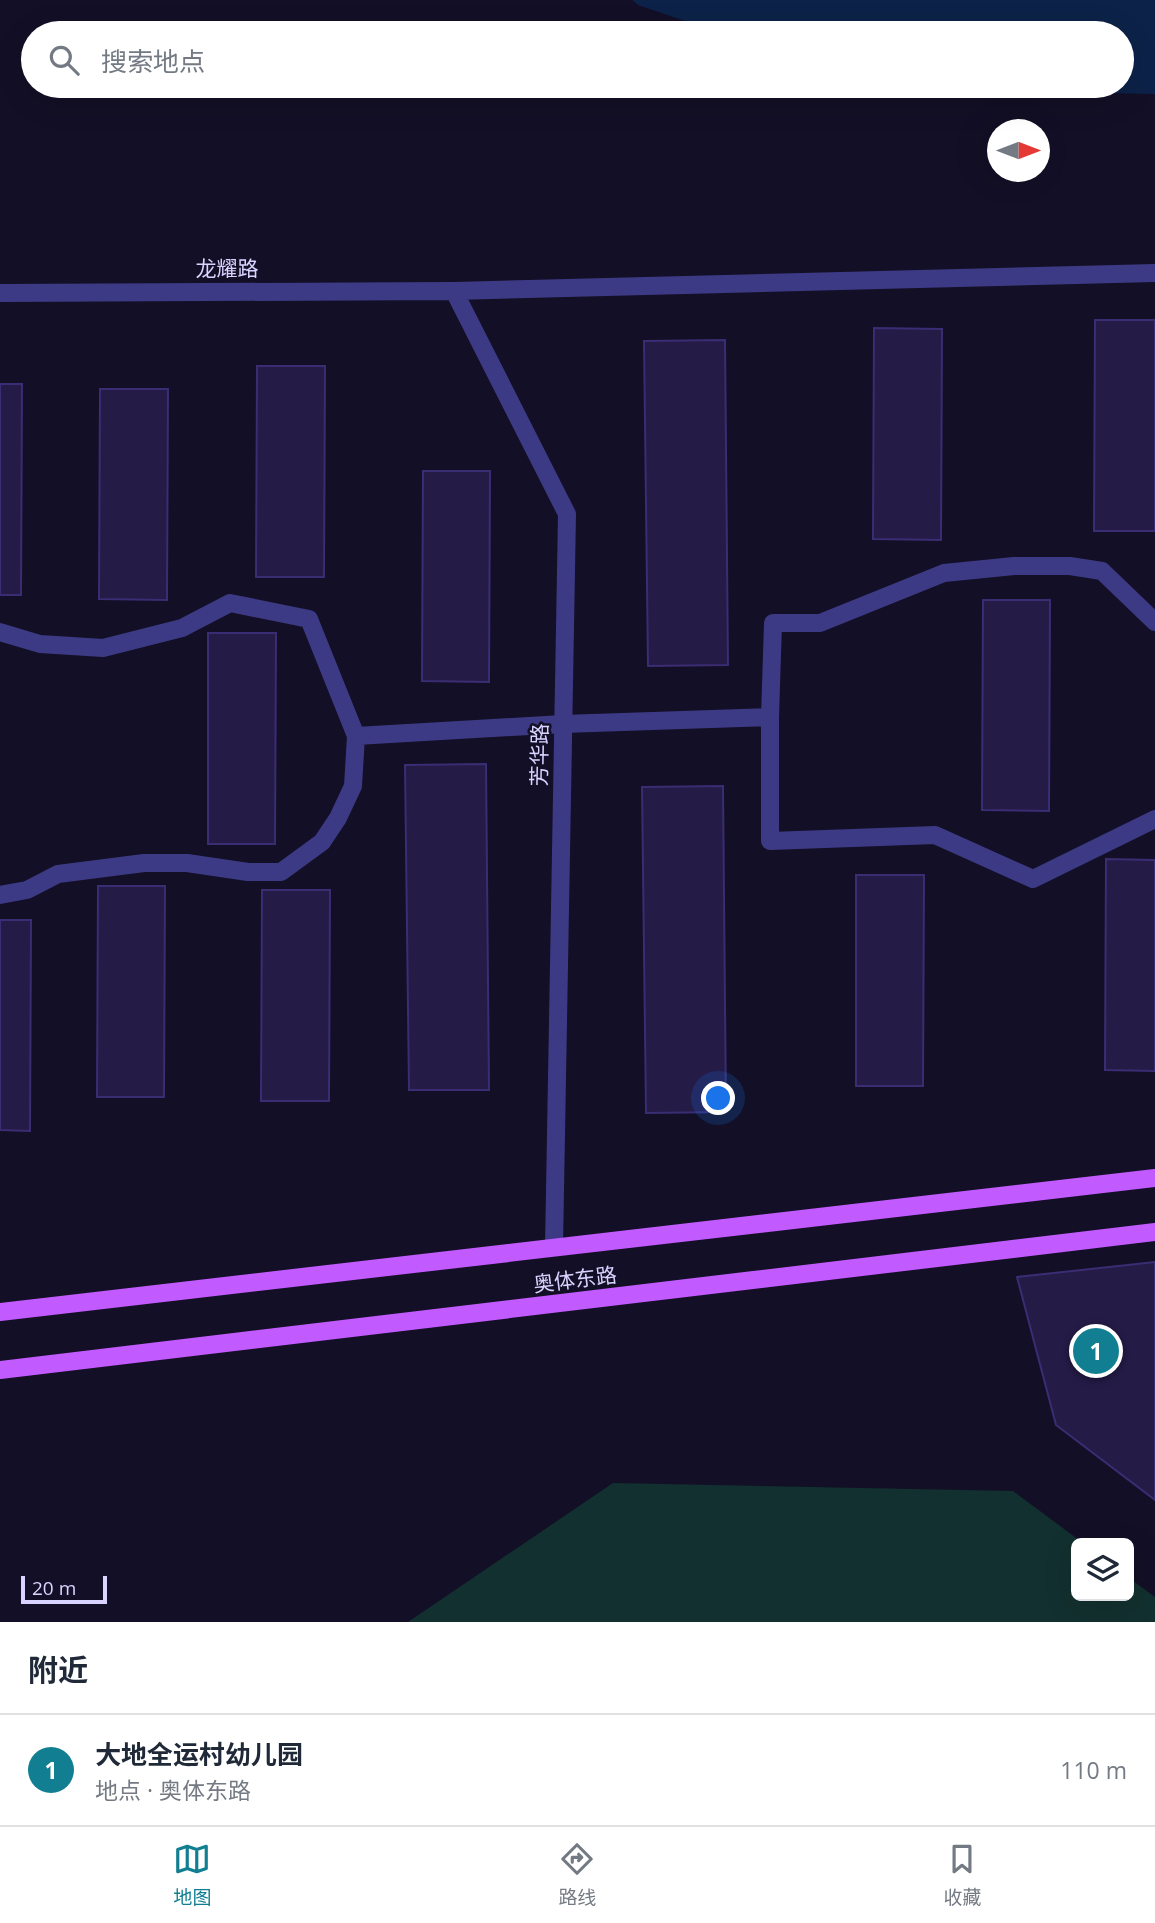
<!DOCTYPE html>
<html lang="zh">
<head>
<meta charset="utf-8">
<style>
	:root { --surface:#fff; --page:#f2f2f3; --text:#1f2937; --muted:#747a83; --line:#e0e1e3; --accent:#117e91 }
	body { margin:0; font-family:"Open Sans","Noto Sans SC",sans-serif; background:var(--page); color:var(--text) }
	.controls { position:absolute; right:21px; bottom:21px; display:grid; overflow:hidden; border-radius:10px; box-shadow:0 7px 28px #0002 }
	.controls button { width:63px; height:63px; display:grid; place-items:center; padding:0; border:0; border-bottom:2px solid var(--line); background:var(--surface); color:var(--text); font:35px sans-serif }
	.compass { position:absolute; left:987px; top:119px; width:63px; height:63px; border-radius:50%; background:var(--surface); box-shadow:0 7px 28px #0002; rotate:90deg }
	.scale { position:absolute; left:21px; bottom:18px; width:86px; box-sizing:border-box; padding-left:7px; border:4px solid #d9d4ff; border-top:0; font-size:19px; line-height:24px; white-space:nowrap; color:#d9d4ff; -webkit-text-stroke:5px #130f26; paint-order:stroke }
	.you { position:absolute; left:719px; top:1099px; width:24px; height:24px; margin:-18px; border:5px solid #fff; border-radius:50%; background:#1a73e8; box-shadow:0 0 0 10px #1a73e833 }
	.badge { display:grid; place-items:center; width:46px; height:46px; border-radius:50%; background:var(--accent); color:#fff; font-size:23px; font-weight:700 }
	.pin { position:absolute; translate:-50% -50%; border:4px solid #fff; box-shadow:0 2px 7px #0006 }
	.list { margin:0; padding:0; list-style:none }
	h2 { display:flex; justify-content:space-between; align-items:center; height:91px; margin:0; padding:0 28px; font-size:30px }
	h2 small { font-size:23px; font-weight:400; color:var(--muted) }
	.list li { display:grid; grid-template-columns:46px 1fr auto; gap:21px; align-items:center; box-sizing:border-box; height:112px; padding:0 28px; border-top:2px solid var(--line) }
	.list b { display:block; font-size:26px; white-space:nowrap }
	.list p { margin:0; font-size:23px; white-space:nowrap; color:var(--muted) }
	.list em { font-size:23px; font-style:normal; color:var(--muted) }
	.icon { flex:none; width:38px; height:38px; fill:none; stroke:currentColor; stroke-width:2; stroke-linecap:round; stroke-linejoin:round }
	.map { position:relative; flex:none; width:1155px; height:1622px; overflow:hidden }
	.search { position:absolute; background:var(--surface); box-shadow:0 7px 28px #0002; left:21px; right:21px; top:21px; height:77px; display:flex; align-items:center; gap:18px; box-sizing:border-box; padding:0 24px; border-radius:38px; color:var(--muted); font-size:26px }
	.sheet { height:203px; background:var(--surface) }
	nav { display:flex; justify-content:space-around; align-items:center; box-sizing:border-box; height:98px; border-top:2px solid var(--line); background:var(--surface); font-size:19px; color:var(--muted) }
	nav a { display:grid; justify-items:center; gap:4px }
	nav .on { color:var(--accent) }
	.map>svg:first-child { display:block }
	.green { fill:#12302f }
	.water { fill:#0c2248 }
	.building { fill:#241b47; stroke:#3b2d73; stroke-width:2 }
	.lines { fill:none; stroke-linecap:round; stroke-linejoin:round }
	.minor { stroke:#3d3a85; stroke-width:18 }
	.major { stroke:#c25bff; stroke-width:18 }
	.labels { text-anchor:middle; stroke-width:5; stroke-linejoin:round; paint-order:stroke }
	.street-label { font-size:21px; fill:#d9d4ff; stroke:#130f26 }
</style>
</head>
<body>
<div class="map">
<svg width="1155" height="1622" viewBox="0 0 1155 1622">
	<rect width="100%" height="100%" fill="#130f26"/>
	<!-- green -->
	<path class="green" d="M613 1483 1013 1491 1083 1543H1076V1596H1129V1578L1155 1597V1622H408Z"/>
	<!-- water -->
	<path class="water" d="M632 0H1155V94L893 89 884 86H1122V33H720L638 5Z"/>
	<!-- building -->
	<path class="building" d="M1095 320H1155V531H1094Z
		M874 328 942 329 941 540 873 539Z
		M725 340 728 665 648 666 644 341Z
		M257 366H325L324 577H256Z
		M0 384H22L21 595H0Z
		M100 389H168L167 600 99 599Z
		M423 471H490L489 682 422 681Z
		M983 600H1050L1049 811 982 810Z
		M208 633H276L275 844H208Z
		M486 764 489 1090H409L405 765Z
		M723 786 726 1112 646 1113 642 787Z
		M1106 859 1155 860V1071L1105 1070Z
		M856 875H924L923 1086H856Z
		M98 886H165L164 1097H97Z
		M262 890H330L329 1101H261Z
		M0 920H31L30 1131 0 1130Z
		M1155 1262V1500L1056 1425 1017 1277Z"/>
	<g class="lines">
		<!-- minor -->
		<path class="minor" d="M454 291 567 514 554 1247
			M0 293 454 291 1155 273
			M0 632 40 644 103 648 182 628 230 603 309 619 356 736 563 724 770 717V841L935 835 1033 879 1155 819
			M770 717 773 623H820L944 573 1014 566H1070L1102 571 1155 622
			M0 895 27 890 58 874 144 863H187L248 872H281L322 842 338 818 353 786 356 736"/>
		<!-- major -->
		<path class="major" d="M0 1312 1155 1178
			M0 1370 1155 1232"/>
	</g>
	<g class="labels">
		<!-- street labels -->
		<g class="street-label">
			<text x="227" y="276">龙耀路</text>
			<text transform="translate(540 755) rotate(-89)" y="7">芳华路</text>
			<text transform="translate(575 1280) rotate(-7)" y="7">奥体东路</text>
		</g>
	</g>
</svg>
<div class="controls">
<button><svg class="icon" aria-label="layers" viewBox="0 0 24 24"><path d="M12 4l9 5-9 5-9-5zM3 14l9 5 9-5"/></svg></button>
</div>
<svg class="compass" viewBox="-18 -18 36 36"><path d="M0-13l5 13h-10z" fill="#e53935"/><path d="M0 13l5-13h-10z" fill="#747a83"/></svg>
<div class="scale">20 m</div>
<div class="you"></div>
<div class="pin badge" style="left:1096px;top:1351px">1</div>
<div class="search"><svg class="icon" aria-label="search" viewBox="0 0 24 24"><circle cx="10" cy="10" r="6"/><path d="M15 15l6 6"/></svg>搜索地点</div>
</div>
<section class="sheet">
<h2>附近<small></small></h2>
<ul class="list">
<li><span class="badge">1</span><div><b>大地全运村幼儿园</b><p>地点 · 奥体东路</p></div><em>110 m</em></li>
</ul>
</section>
<nav>
<a class="on"><svg class="icon" aria-label="map" viewBox="0 0 24 24"><path d="M3 6l6-2 6 2 6-2v14l-6 2-6-2-6 2zM9 4v14M15 6v14"/></svg>地图</a>
<a><svg class="icon" aria-label="directions" viewBox="0 0 24 24"><path d="M12 3l9 9-9 9-9-9zM9 14v-3h6M13 9l2 2-2 2"/></svg>路线</a>
<a><svg class="icon" aria-label="saved" viewBox="0 0 24 24"><path d="M7 4h10v16l-5-4-5 4z"/></svg>收藏</a>
</nav>
</body>
</html>
